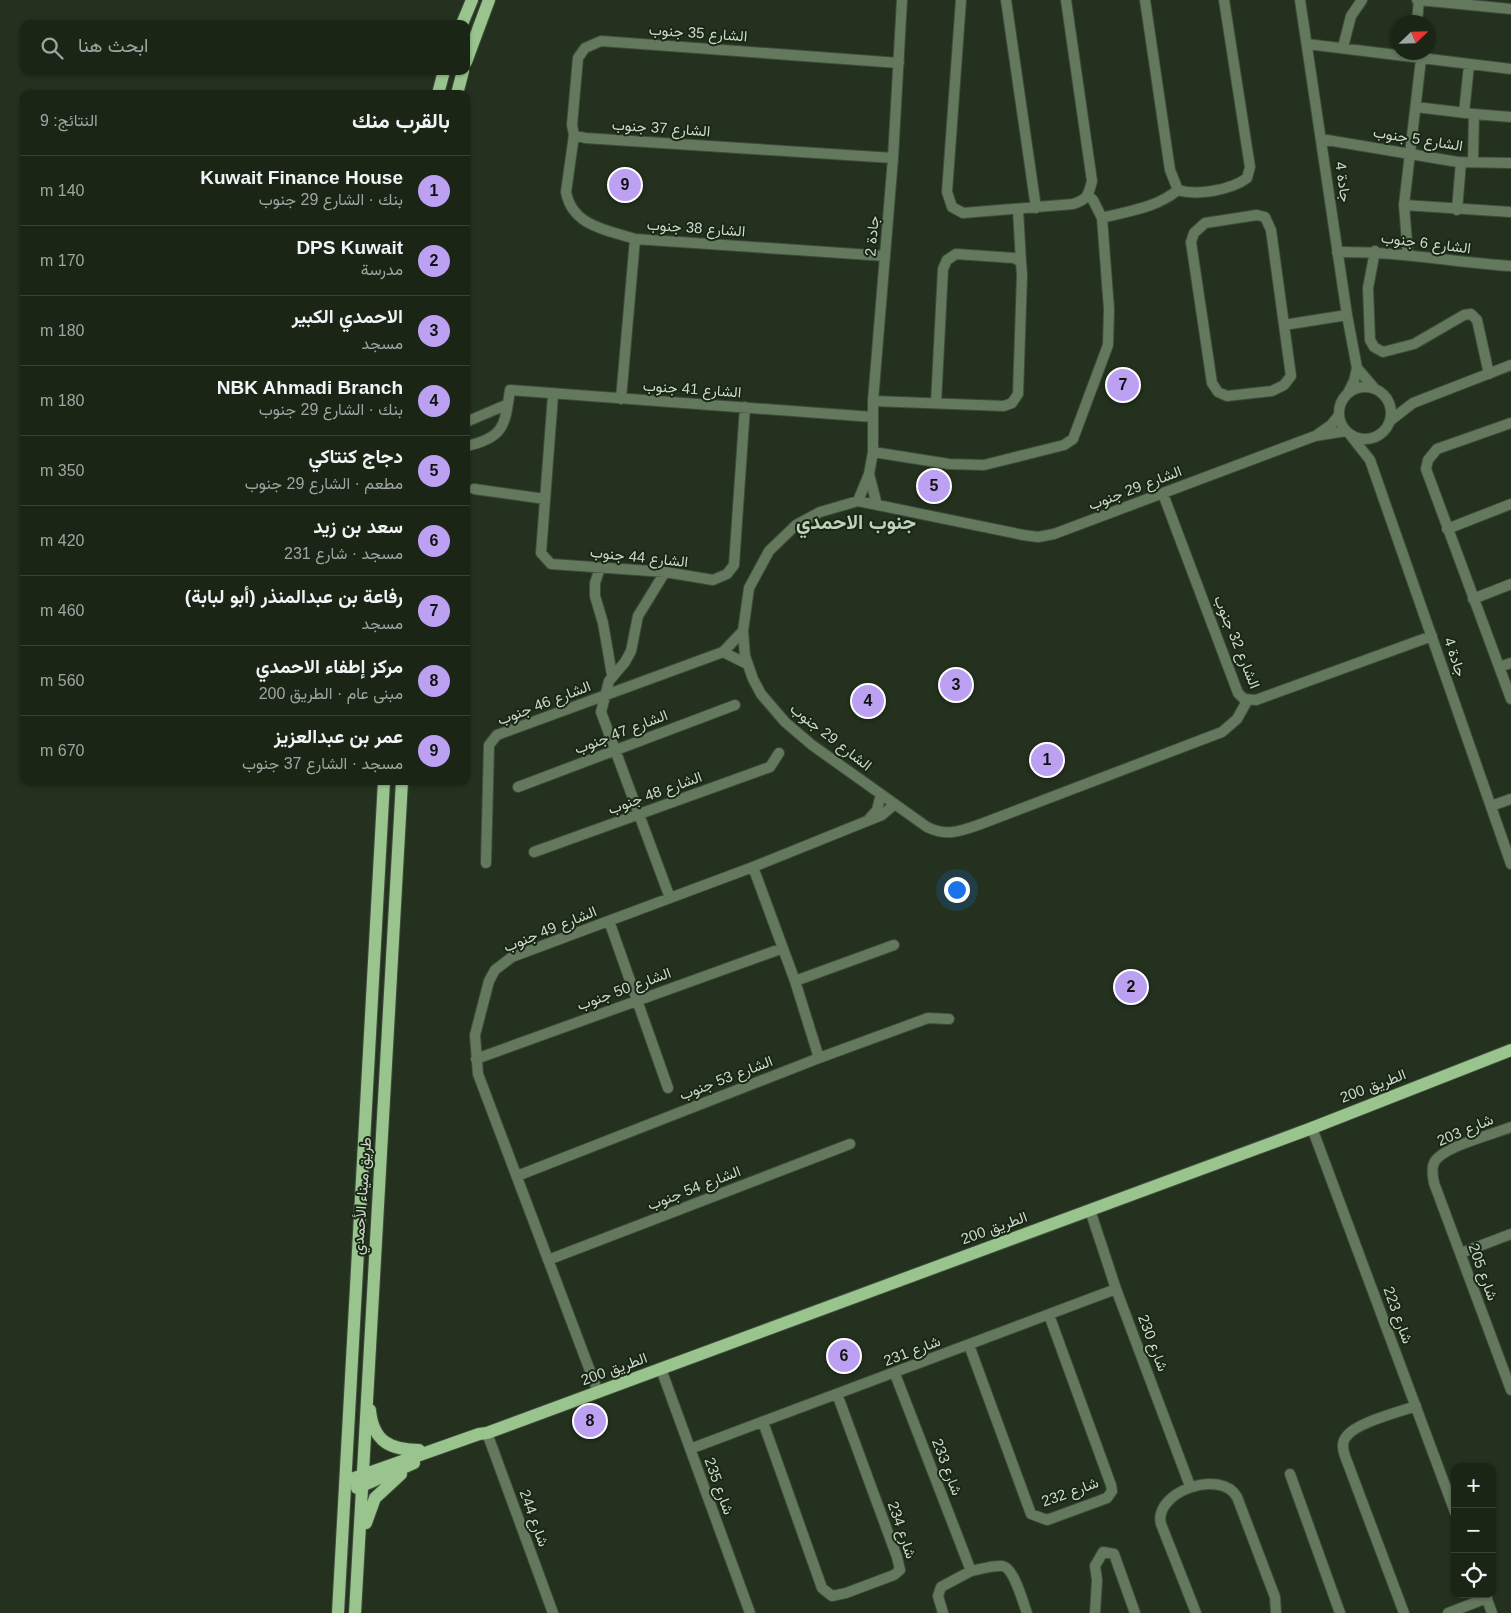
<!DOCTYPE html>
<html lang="ar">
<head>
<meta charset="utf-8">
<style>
	:root { --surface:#1a2516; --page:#273123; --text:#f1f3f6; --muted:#9fa5a1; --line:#384235; --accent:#bca0f2 }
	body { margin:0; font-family:Helvetica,Vazirmatn,sans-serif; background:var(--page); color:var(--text); direction:rtl }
	.controls { position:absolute; right:15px; bottom:15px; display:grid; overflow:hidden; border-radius:10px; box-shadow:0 1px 4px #0004 }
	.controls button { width:45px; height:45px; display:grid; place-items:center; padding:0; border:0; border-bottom:1px solid var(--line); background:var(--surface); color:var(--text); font:25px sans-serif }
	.compass { position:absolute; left:1391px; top:15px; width:45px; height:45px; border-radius:50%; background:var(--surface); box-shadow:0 1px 4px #0004; rotate:67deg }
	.you { position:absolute; left:956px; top:889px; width:18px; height:18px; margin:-12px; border:4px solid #fff; border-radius:50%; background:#1a73e8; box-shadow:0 0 0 8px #1a73e833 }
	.badge { display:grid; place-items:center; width:32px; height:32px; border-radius:50%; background:var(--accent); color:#111; font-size:16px; font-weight:700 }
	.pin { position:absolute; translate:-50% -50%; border:2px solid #fff; box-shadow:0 1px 5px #0006 }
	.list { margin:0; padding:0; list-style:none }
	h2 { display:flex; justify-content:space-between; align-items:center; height:65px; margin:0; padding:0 20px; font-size:21px }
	h2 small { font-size:16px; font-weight:400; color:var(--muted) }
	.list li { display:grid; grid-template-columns:32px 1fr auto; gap:15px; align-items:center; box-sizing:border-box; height:70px; padding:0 20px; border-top:1px solid var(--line) }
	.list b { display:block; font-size:19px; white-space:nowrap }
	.list p { margin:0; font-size:16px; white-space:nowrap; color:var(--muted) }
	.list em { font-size:16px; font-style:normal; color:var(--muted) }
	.icon { flex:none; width:28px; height:28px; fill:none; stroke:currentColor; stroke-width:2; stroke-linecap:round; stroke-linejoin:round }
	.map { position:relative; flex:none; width:1511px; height:1613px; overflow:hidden; direction:ltr }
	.search { position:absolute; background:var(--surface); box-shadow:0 1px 4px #0004; left:20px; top:20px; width:450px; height:55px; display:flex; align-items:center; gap:12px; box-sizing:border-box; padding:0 18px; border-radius:10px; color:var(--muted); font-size:19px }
	.panel { position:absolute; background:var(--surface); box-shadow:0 1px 4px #0004; left:20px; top:90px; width:450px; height:695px; border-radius:10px; direction:rtl }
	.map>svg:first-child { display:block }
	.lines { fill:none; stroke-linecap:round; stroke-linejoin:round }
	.minor-casing { stroke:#3e4c3a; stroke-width:12 }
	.major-casing { stroke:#3e4c3a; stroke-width:14 }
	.minor { stroke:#64785e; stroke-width:10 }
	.major { stroke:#9ac48e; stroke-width:12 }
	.labels { text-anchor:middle; stroke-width:4; stroke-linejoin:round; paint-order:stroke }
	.street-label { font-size:15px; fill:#ced8cc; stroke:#192715 }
	.district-label { font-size:20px; font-weight:bold; fill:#bfd2ba; stroke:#192715 }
</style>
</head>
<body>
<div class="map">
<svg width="1511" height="1613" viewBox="0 0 1511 1613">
	<rect width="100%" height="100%" fill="#23311e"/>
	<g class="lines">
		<defs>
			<path id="minor" d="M961 0 947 192 952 207 963 213 1073 204C1088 199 1088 196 1092 181L1066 0
				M1006 0 1036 208
				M1145 0 1170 170 1178 190C1197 196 1231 190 1247 178L1250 167 1224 0
				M1300 0 1347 315 1357 368 1354 381 1348 393
				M1417 0H1419L1417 22
				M1419 0 1511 9
				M1307 44 1511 69
				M1343 47 1351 16 1362 0
				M1416 107 1474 114 1473 162
				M1464 113 1469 65
				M1474 114 1511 117
				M574 135 585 138 893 158
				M1321 139 1458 162 1511 163
				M1404 205 1511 212
				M1018 210 1021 262
				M1457 210 1461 162
				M1257 215 1265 217 1271 230 1291 376 1284 385 1272 391 1227 396 1218 392 1212 383 1191 242 1194 233 1205 223Z
				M1102 218C1128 211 1156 208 1178 190
				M635 239C607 230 572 226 566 192L574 135 572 125 578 58 585 48 601 41 899 63
				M1375 251 1368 288 1370 340 1374 347 1383 352 1414 344 1464 315 1471 314 1477 320 1489 374
				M1337 252C1396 251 1453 262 1511 266
				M1408 255 1404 205 1421 59
				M1284 325 1347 315
				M1357 368 1375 389
				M1339 413a26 26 0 1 1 52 0a26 26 0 1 1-52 0Z
				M553 395 541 553 551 564 665 572 713 580 727 574 734 565 745 407
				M621 399 635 239 885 256
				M873 401 1004 406 1012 403 1018 394 1022 275 1021 262 1014 258 956 254 947 260 943 269 936 403
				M1391 420 1413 403 1511 365
				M466 422 508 404
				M1511 423 1437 449 1428 460 1426 469 1511 699
				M1318 434 1331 425 1339 415
				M1351 436 1370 460 1511 864
				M466 446C505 438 505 424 510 390L873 417
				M873 452 949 464 984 465 1064 445 1073 439 1108 345 1109 309 1102 218 1093 200 1088 195
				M869 474 877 505
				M474 489 545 499
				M1163 494 1238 693 1244 699 1256 700 1432 636
				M858 501 869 474 873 452V401L893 158 902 0
				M1447 529 1511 504
				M600 568 595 583V596L603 623 612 675
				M665 572 638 616 631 651 625 662 609 681 601 712 670 898
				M1473 599 1511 584
				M723 652 747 664
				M1499 667 1511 663
				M1247 701 1237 719 1222 732 981 824C961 831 947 837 927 827L812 745 785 722 761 694 753 679 745 656 743 631 749 588 769 551 796 525 820 512 858 501 1023 535 1038 537 1054 534 1315 436 1346 431
				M518 787 735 705
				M1491 806 1511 799
				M869 819 877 810 881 794
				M534 852 770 767 779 753
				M486 863 489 745 497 735 723 652 743 631
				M753 867 795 981 819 1058
				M609 921 668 1088
				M795 981 894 945
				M476 1059 783 948
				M1511 1127C1494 1134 1441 1147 1434 1163 1431 1169 1433 1177 1434 1183L1511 1390
				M1312 1128 1455 1512
				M517 1176 819 1058 928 1018 949 1019
				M1090 1210 1116 1289 1190 1486
				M1461 1253 1511 1234
				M548 1260 850 1144
				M969 1345 1031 1514 1047 1520 1107 1498 1112 1491 1111 1485 1049 1315
				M661 1369 750 1613
				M895 1374 971 1571 941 1587 938 1596 943 1613
				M598 1392 478 1074 475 1035 489 981 495 970 512 957 753 867 882 815 895 804
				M763 1422 822 1588 832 1596 846 1593 894 1575 900 1570 897 1557 837 1394
				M487 1433 553 1613
				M690 1449 1116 1289
				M1290 1474 1340 1613
				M971 1571C981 1569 992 1565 1002 1566 1014 1567 1023 1603 1027 1613
				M1485 1594 1492 1613
				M1095 1613 1097 1580 1095 1566 1103 1552 1114 1554 1135 1613
				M1196 1613 1161 1524C1153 1492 1221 1468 1237 1497L1275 1597 1276 1613
				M1404 1613 1345 1456C1343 1450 1341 1443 1346 1437 1355 1423 1399 1412 1416 1406
				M1448 1613 1487 1598"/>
			<path id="major" d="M462 24 472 0
				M466 62 489 0
				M438 94 444 71
				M457 94 463 71
				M370 1410C373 1442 391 1450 419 1450
				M346 1481 479 1434 487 1433 1312 1128 1511 1050
				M357 1488 414 1463
				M366 1523 375 1498 401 1474
				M338 1613 384 781
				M355 1613 402 781"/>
		</defs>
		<!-- minor casing -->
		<use href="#minor" class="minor-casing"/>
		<!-- major casing -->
		<use href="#major" class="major-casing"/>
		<!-- minor -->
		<use href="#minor" class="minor"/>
		<!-- major -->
		<use href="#major" class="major"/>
	</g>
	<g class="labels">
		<!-- street labels -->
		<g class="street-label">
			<text transform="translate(698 33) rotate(4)" y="5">الشارع 35 جنوب</text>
			<text transform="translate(661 128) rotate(4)" y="5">الشارع 37 جنوب</text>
			<text transform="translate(1418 139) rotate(9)" y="5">الشارع 5 جنوب</text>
			<text transform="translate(1343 182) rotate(82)" y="5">جادة 4</text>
			<text transform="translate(696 228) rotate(4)" y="5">الشارع 38 جنوب</text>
			<text transform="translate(872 236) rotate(-85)" y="5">جادة 2</text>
			<text transform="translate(1426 243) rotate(7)" y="5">الشارع 6 جنوب</text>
			<text transform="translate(692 389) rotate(4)" y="5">الشارع 41 جنوب</text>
			<text transform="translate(1135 488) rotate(-21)" y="5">الشارع 29 جنوب</text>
			<text transform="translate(639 557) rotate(6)" y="5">الشارع 44 جنوب</text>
			<text transform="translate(1237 642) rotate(68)" y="5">الشارع 32 جنوب</text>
			<text transform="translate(1455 657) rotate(71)" y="5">جادة 4</text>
			<text transform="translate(544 703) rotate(-21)" y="5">الشارع 46 جنوب</text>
			<text transform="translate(621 732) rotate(-21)" y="5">الشارع 47 جنوب</text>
			<text transform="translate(831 737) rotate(38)" y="5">الشارع 29 جنوب</text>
			<text transform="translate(655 793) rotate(-20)" y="5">الشارع 48 جنوب</text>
			<text transform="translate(550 929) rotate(-22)" y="5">الشارع 49 جنوب</text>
			<text transform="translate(624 989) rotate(-20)" y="5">الشارع 50 جنوب</text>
			<text transform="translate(726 1078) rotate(-21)" y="5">الشارع 53 جنوب</text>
			<text transform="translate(1373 1086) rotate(-21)" y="5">الطريق 200</text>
			<text transform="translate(1465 1130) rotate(-23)" y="5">شارع 203</text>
			<text transform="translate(694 1188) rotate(-21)" y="5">الشارع 54 جنوب</text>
			<text transform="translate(362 1196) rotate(-86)" y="5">طريق ميناء الأحمدي</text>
			<text transform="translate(994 1228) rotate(-20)" y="5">الطريق 200</text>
			<text transform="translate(1483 1272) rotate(70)" y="5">شارع 205</text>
			<text transform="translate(1398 1315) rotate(70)" y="5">شارع 223</text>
			<text transform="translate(1153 1343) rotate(69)" y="5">شارع 230</text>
			<text transform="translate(912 1351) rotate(-21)" y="5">شارع 231</text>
			<text transform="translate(614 1369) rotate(-20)" y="5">الطريق 200</text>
			<text transform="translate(947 1467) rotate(69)" y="5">شارع 233</text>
			<text transform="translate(719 1486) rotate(70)" y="5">شارع 235</text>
			<text transform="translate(1070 1492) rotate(-20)" y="5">شارع 232</text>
			<text transform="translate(534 1518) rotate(70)" y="5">شارع 244</text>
			<text transform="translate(902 1530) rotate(71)" y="5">شارع 234</text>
		</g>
		<!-- district labels -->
		<g class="district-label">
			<text x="856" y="529">جنوب الاحمدي</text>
		</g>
	</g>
</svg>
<div class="controls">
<button>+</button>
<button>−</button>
<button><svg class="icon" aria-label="locate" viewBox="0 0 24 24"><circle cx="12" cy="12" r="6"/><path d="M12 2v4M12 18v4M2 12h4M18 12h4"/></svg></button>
</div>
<svg class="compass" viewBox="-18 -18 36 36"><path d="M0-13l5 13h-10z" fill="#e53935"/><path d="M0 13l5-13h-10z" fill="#9fa5a1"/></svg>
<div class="you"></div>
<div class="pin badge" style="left:1047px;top:760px">1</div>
<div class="pin badge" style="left:1131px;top:987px">2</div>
<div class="pin badge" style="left:956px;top:685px">3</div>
<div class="pin badge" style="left:868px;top:701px">4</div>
<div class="pin badge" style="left:934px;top:486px">5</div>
<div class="pin badge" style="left:844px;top:1356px">6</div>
<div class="pin badge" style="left:1123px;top:385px">7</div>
<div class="pin badge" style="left:590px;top:1421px">8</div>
<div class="pin badge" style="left:625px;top:185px">9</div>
<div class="search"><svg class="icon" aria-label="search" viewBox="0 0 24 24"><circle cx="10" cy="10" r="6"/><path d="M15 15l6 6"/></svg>ابحث هنا</div>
<section class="panel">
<h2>بالقرب منك<small>النتائج: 9</small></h2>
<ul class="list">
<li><span class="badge">1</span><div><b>Kuwait Finance House</b><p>بنك · الشارع 29 جنوب</p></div><em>140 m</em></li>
<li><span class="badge">2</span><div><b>DPS Kuwait</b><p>مدرسة</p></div><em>170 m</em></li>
<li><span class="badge">3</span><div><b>الاحمدي الكبير</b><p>مسجد</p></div><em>180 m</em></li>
<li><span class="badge">4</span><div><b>NBK Ahmadi Branch</b><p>بنك · الشارع 29 جنوب</p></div><em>180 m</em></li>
<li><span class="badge">5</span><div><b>دجاج كنتاكي</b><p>مطعم · الشارع 29 جنوب</p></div><em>350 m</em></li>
<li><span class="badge">6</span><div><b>سعد بن زيد</b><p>مسجد · شارع 231</p></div><em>420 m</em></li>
<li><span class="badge">7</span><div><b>رفاعة بن عبدالمنذر (أبو لبابة)</b><p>مسجد</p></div><em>460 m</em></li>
<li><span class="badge">8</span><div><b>مركز إطفاء الاحمدي</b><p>مبنى عام · الطريق 200</p></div><em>560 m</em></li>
<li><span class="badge">9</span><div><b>عمر بن عبدالعزيز</b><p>مسجد · الشارع 37 جنوب</p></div><em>670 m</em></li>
</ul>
</section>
</div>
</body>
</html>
